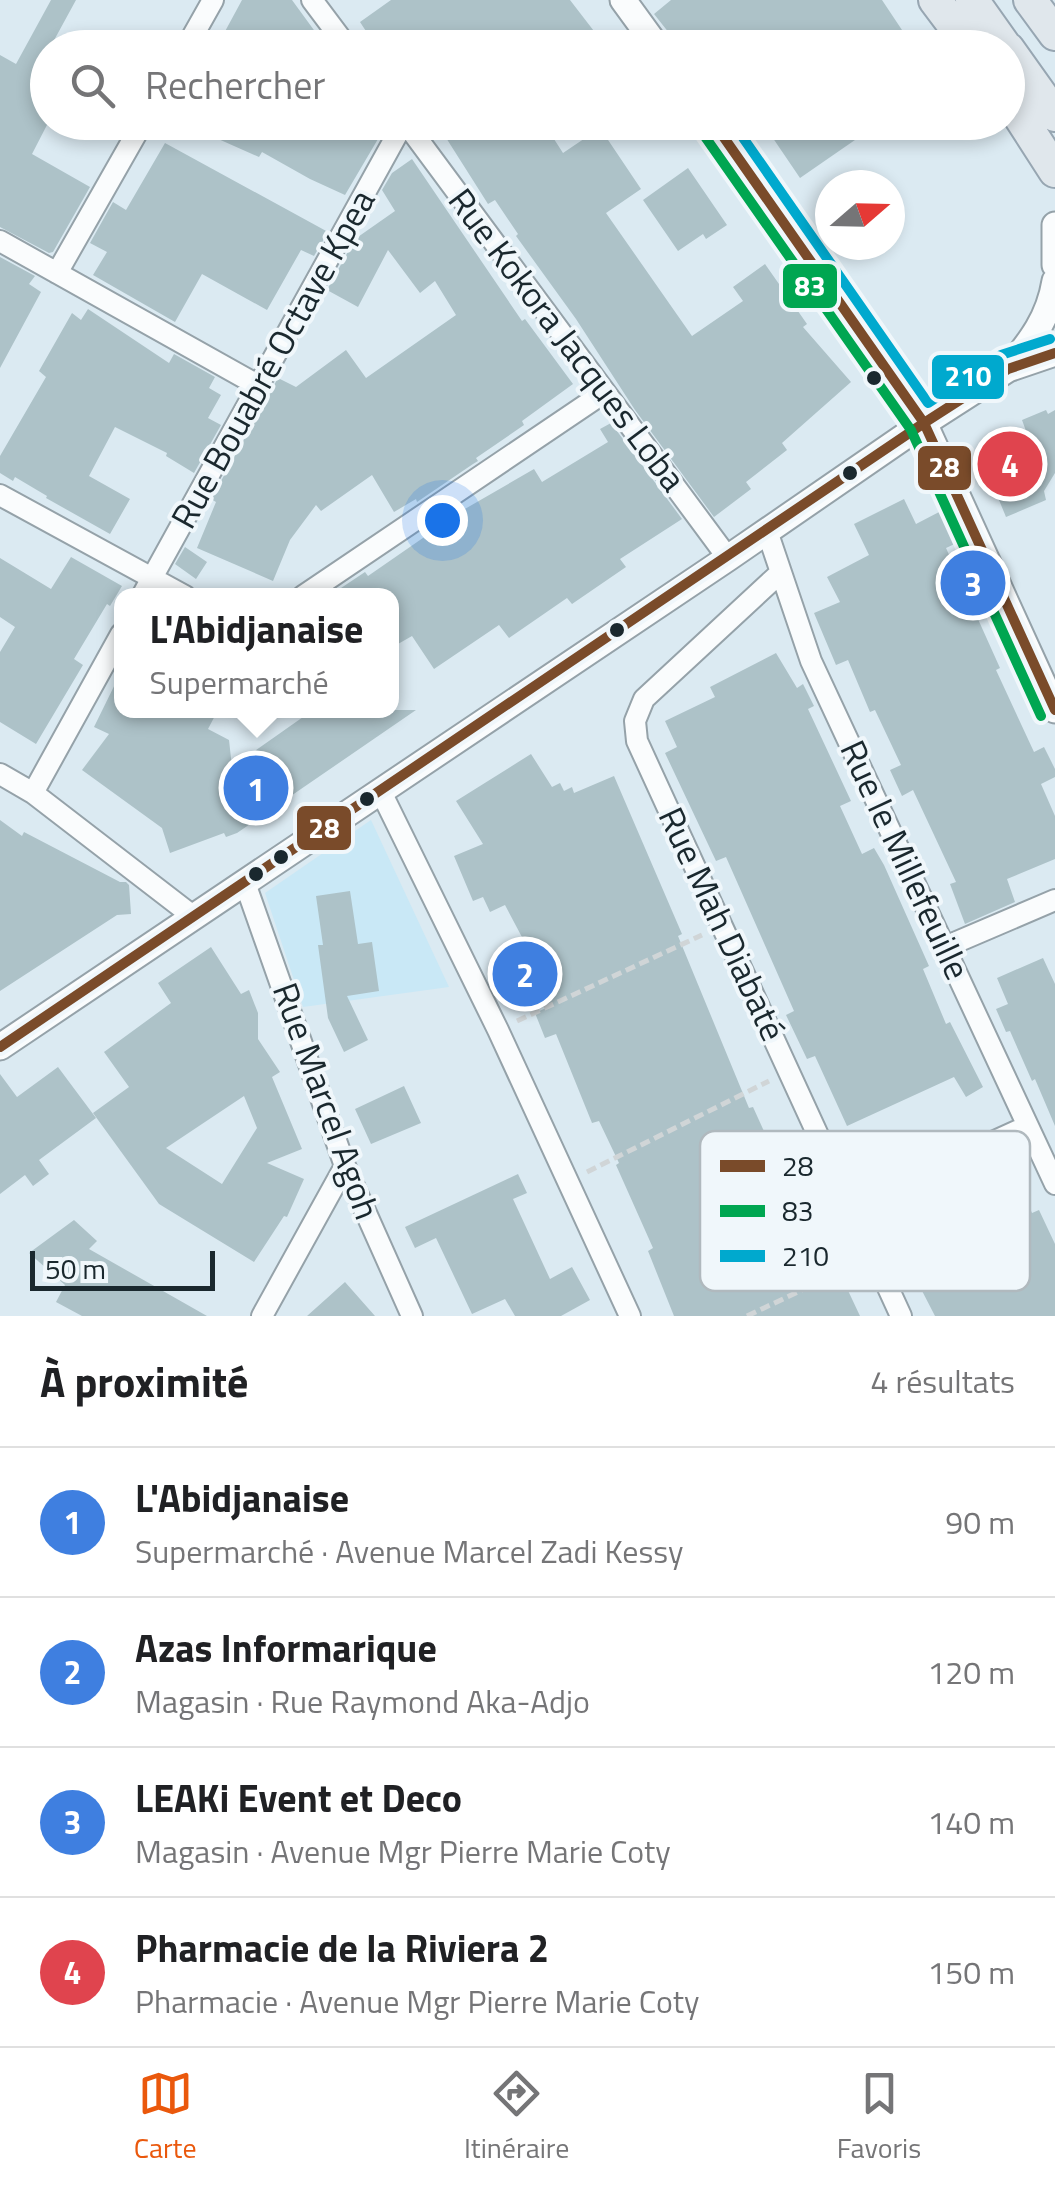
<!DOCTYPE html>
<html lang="fr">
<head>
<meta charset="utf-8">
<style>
	:root { --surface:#fff; --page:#f6f6f6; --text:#202124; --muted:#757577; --line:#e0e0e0; --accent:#ea580c }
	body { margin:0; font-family:"Titillium Web",sans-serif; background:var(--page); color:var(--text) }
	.compass { position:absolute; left:815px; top:170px; width:90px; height:90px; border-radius:50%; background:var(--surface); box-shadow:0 5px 15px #0003; rotate:70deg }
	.scale { position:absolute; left:30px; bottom:25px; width:185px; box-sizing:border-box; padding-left:10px; border:5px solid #1a282e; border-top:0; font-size:28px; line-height:35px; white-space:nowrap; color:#1a282e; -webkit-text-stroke:8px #f0f7fb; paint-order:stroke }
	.you { position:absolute; left:442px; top:520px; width:35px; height:35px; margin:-25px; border:8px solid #fff; border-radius:50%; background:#1a73e8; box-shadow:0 0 0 15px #1a73e833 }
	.badge { display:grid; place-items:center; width:65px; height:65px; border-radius:50%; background:var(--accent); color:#fff; font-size:32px; font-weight:700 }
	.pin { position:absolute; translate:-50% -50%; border:5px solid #fff; box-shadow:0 2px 10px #0006 }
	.popup { position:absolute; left:114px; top:588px; width:285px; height:130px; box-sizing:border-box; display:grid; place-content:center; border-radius:20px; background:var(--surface); filter:drop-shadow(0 2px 8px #0005); font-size:32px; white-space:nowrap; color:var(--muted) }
	.popup b { font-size:38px; color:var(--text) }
	.popup::after { content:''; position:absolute; left:50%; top:100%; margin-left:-20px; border:20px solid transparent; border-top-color:var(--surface) }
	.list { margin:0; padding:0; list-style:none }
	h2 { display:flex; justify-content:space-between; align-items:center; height:130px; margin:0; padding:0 40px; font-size:42px }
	h2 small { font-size:32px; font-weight:400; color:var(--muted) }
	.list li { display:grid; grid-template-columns:65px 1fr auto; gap:30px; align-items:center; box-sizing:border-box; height:150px; padding:0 40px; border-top:2px solid var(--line) }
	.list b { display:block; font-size:38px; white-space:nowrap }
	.list p { margin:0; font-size:32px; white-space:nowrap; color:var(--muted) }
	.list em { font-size:32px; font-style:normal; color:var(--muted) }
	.icon { flex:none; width:55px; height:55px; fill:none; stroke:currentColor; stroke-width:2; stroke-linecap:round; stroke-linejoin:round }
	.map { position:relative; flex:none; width:1055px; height:1316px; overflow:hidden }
	.search { position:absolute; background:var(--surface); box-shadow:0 5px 15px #0003; left:30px; right:30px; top:30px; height:110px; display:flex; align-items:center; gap:25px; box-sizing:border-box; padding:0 35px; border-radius:55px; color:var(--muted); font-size:38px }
	.sheet { height:730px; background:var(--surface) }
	nav { display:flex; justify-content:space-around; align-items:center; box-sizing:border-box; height:140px; border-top:2px solid var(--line); background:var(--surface); font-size:28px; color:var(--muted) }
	nav a { display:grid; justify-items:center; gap:5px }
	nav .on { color:var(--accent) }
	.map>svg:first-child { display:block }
	.built { fill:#c9e8f6 }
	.building { fill:#adc2c8; fill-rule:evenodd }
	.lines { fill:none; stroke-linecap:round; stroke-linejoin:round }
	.minor-casing { stroke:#95a2a9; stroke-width:24 }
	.tertiary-casing { stroke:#95a2a9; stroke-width:29 }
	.primary-casing { stroke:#97a6b2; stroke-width:36 }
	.path { stroke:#d0d5d7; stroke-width:5; stroke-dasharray:10 5; stroke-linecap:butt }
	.minor { stroke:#fafcfd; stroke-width:20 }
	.tertiary { stroke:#fafcfd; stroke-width:25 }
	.primary { stroke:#e0e7ec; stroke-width:32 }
	.bus-1-casing { stroke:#f0f7fb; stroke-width:18 }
	.bus-2-casing { stroke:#f0f7fb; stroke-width:18 }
	.bus-3-casing { stroke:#f0f7fb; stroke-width:18 }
	.bus-1 { stroke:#7a4b2a; stroke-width:10 }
	.bus-2 { stroke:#00a651; stroke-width:10 }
	.bus-3 { stroke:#00a9ce; stroke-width:10 }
	.bus-dot { fill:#1a282e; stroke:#f0f7fb; stroke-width:4 }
	.labels { text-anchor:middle; stroke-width:8; stroke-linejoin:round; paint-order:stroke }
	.street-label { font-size:35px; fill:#1a282e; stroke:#f0f7fb }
	.key { fill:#f0f7fb; stroke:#b0b9be; stroke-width:2.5 }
	.key-label { font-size:28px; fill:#1a282e }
	.line-badge { stroke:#f0f7fb; stroke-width:4 }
	.badge-label { font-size:28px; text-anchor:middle; font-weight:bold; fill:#fff }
</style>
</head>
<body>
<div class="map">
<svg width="1055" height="1316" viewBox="0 0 1055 1316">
	<rect width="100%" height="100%" fill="#dbeaf2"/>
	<!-- built -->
	<path class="built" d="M371 820 449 987 303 1007 265 893Z"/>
	<!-- building -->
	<path class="building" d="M51 0H76L34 77 48 84V123L32 154 90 187 53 252 49 253 0 227V55L16 64Z
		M242 0H292L327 48H216Z
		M391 0H570L607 48H494L487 37 483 40 478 31 454 48H377L360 22Z
		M671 0H882L914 48H681L654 14Z
		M180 122H388L345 195 310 179 262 152 259 157Z
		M436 122H472L478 130 489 122H543L563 153 600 128 641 189 606 213 692 336 743 301 733 287 765 264 807 324 803 327 851 382 782 443 787 450 746 482 751 489 714 517 635 410 576 319 516 236 518 234 495 200 488 204Z
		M762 122H881L800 178Z
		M165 143 328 232 314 256 301 250 267 310 202 274 175 322 93 275 107 252 90 243 113 202 126 210Z
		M412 159 522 321 525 319 573 384 522 421 524 425 476 458 478 461 473 464 417 502 416 499 394 512 372 475 321 511 316 505 290 540 273 581 197 548 216 502 211 499 278 378 296 387 346 350 366 378 456 315 435 281 420 293 388 250 358 307 327 290 355 239 395 211 382 190 392 173Z
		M688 168 727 225 706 239 703 234 678 251 643 200Z
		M0 257 35 276 29 284 41 292 0 368Z
		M88 309 169 363 174 354 215 377 209 388 221 395 208 418 221 425 194 473 166 456 167 453 115 427 89 476 130 499 110 534 46 498 47 496 15 477 13 481 0 473V456L46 377 39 371 72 313 81 320Z
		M1046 410 1048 414 1055 410V473L1044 491 1046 500 1006 517 992 483 1000 480 996 467 1001 450 1007 441 1026 431 1022 420Z
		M611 423 682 519 620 559 626 567 572 604 567 598 509 638 499 625 434 669 412 636 391 648V596H329L365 572 368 576 433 531 432 528 534 469 542 482 608 442 600 429Z
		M904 499 916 524 941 511 950 523 959 542 946 548 1000 668 996 670 1034 752 1044 747 1055 769V777L1041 784 1055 816V859L1007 879 1015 902 965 924 950 884 956 882 913 790 902 796 890 770 901 765 875 710 870 712 848 660 836 665 814 613 840 602 827 577 869 555 854 524Z
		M185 547 207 562 196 579 175 564Z
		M71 557 122 586 110 606 107 604 74 659 83 665 36 744 0 722V652L15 627 0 617V558L51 589Z
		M776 653 797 688 803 684 814 706 808 709 851 801 840 806 862 854 874 848 884 865 929 966 923 969 946 1024 950 1022 983 1087 966 1097 954 1077 847 1126 815 1056 807 1059 786 1015 794 1011 726 857 716 861 665 753 677 747 665 721 715 697 710 687Z
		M121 672V710H218L208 729 229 740 232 767 313 710H416L237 833 226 837 224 833 170 853 162 828 82 770 109 734 94 727Z
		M531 754 552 787 560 783 564 791 572 787 574 793 614 776 682 934 678 936 749 1108 753 1107 835 1287 844 1282 860 1316H674L648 1251 653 1248 616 1165 619 1163 599 1121 592 1123 556 1034 545 1038 535 1013 546 1008 525 959 532 956 505 905 490 912 483 897 473 901 454 856 483 844 456 801Z
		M0 820 22 836 24 832 120 882H126L129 885 131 914 117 915 0 991Z
		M350 891 358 944 372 942 379 991 347 996 368 1040 344 1052 328 1018 318 945H323L316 896Z
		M211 947 241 994 249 990 258 1013V1039L280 1072 272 1077 302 1149 267 1163 304 1179 287 1217 284 1216 254 1262 159 1204 93 1113 129 1087 104 1052 171 1003 158 983ZM244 1096 257 1128 222 1184 166 1148Z
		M1043 958 1055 984V1126L1035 1079 1032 1081 1010 1031 1006 1032 996 1009 1008 1004 997 978Z
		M58 1067 96 1118 39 1160 49 1174 33 1186 25 1175 0 1194V1074L17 1097Z
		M404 1086 421 1123 371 1144 355 1109Z
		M1009 1164 1032 1213 1039 1210 1055 1244V1316H935L919 1285 906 1292 880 1238 882 1221 928 1196 955 1250 990 1233 969 1188 988 1179 986 1174Z
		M518 1174 527 1193 513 1199 550 1279 572 1267 590 1300 561 1316H515L505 1299 472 1314 436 1238 415 1248 405 1227Z
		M74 1220 97 1241 89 1249 207 1316H82L56 1302 65 1285 29 1253Z
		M345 1282 375 1316H307Z"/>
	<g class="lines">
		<defs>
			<path id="minor" d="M312 0 348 48
				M186 48 213 0
				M405 122 728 558
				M0 241 259 386
				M57 273 143 122
				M0 495 185 596
				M767 531 811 661 1055 1184
				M779 574 644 699 635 721 637 741 901 1316
				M142 596 404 122
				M303 596 605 392
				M0 774 33 793 194 917
				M381 792 498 1030 630 1316
				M33 793 121 634
				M245 883 345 1166 412 1316
				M945 947 1055 900
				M852 1206 1028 1126
				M262 1316 345 1166"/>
			<path id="tertiary" d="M623 0 658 48
				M713 122 924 423 1055 710
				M1055 225V265
				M1008 369C1031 341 1049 318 1055 281
				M0 1047 728 558 924 423 1008 369 1055 353"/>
			<path id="primary" d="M935 0 971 48
				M972 0 1006 48
				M1030 0 1055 34
				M1008 49 1055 115
				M1008 98 1055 171"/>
		</defs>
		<!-- minor casing -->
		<use href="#minor" class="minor-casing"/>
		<!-- tertiary casing -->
		<use href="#tertiary" class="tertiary-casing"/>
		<!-- primary casing -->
		<use href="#primary" class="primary-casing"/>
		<!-- path -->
		<path class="path" d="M517 1021 702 935
			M587 1172 769 1081
			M747 1316 857 1264"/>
		<!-- minor -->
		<use href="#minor" class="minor"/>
		<!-- tertiary -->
		<use href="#tertiary" class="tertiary"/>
		<!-- primary -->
		<use href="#primary" class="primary"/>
		<defs>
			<path id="bus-1" d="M713 122 924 423 1055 710
				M0 1047 924 423 1008 369 1055 353"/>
			<path id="bus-2" d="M701 131 911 430 1041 716"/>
			<path id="bus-3" d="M732 122 928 403 1001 355 1050 339"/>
		</defs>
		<!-- bus-1 casing -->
		<use href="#bus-1" class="bus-1-casing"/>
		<!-- bus-2 casing -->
		<use href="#bus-2" class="bus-2-casing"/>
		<!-- bus-3 casing -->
		<use href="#bus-3" class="bus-3-casing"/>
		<!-- bus-1 -->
		<use href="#bus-1" class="bus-1"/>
		<!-- bus-2 -->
		<use href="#bus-2" class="bus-2"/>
		<!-- bus-3 -->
		<use href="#bus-3" class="bus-3"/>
	</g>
	<!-- markers -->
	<g class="bus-dot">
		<circle cx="874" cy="378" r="9"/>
		<circle cx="850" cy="473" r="9"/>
		<circle cx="617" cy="630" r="9"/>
		<circle cx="367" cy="799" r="9"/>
		<circle cx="281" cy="857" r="9"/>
		<circle cx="256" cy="874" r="9"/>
	</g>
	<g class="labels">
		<!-- street labels -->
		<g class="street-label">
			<text transform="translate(567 340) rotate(53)" y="12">Rue Kokora Jacques Loba</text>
			<text transform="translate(273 359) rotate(-61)" y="12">Rue Bouabré Octave Kpea</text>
			<text transform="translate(905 860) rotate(65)" y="12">Rue le Millefeuille</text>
			<text transform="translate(722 924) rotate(65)" y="12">Rue Mah Diabaté</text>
			<text transform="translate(326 1101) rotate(70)" y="12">Rue Marcel Agoh</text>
		</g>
	</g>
	<!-- legend -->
	<rect x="700" y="1131" width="330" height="160" rx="15" class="key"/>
	<rect x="720" y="1160" width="45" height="12" fill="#7a4b2a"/>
	<rect x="720" y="1205" width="45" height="12" fill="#00a651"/>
	<rect x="720" y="1250" width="45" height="12" fill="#00a9ce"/>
	<g class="key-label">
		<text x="782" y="1176">28</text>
		<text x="782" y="1221">83</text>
		<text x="782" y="1266">210</text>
	</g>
	<g class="line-badge">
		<rect x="781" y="262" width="58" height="48" rx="10" fill="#00a651"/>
		<rect x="930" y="353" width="76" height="48" rx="10" fill="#00a9ce"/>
		<rect x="916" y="444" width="57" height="48" rx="10" fill="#7a4b2a"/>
		<rect x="295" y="804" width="58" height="48" rx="10" fill="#7a4b2a"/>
	</g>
	<g class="badge-label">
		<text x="810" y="296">83</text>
		<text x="968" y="386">210</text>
		<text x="944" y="477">28</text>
		<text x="324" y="838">28</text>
	</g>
</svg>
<svg class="compass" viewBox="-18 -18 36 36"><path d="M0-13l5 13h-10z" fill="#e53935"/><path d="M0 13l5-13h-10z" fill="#757577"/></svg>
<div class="scale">50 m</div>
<div class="you"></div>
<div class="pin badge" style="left:256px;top:788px;background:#3f7fe0">1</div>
<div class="popup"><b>L'Abidjanaise</b>Supermarché</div>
<div class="pin badge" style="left:525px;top:974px;background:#3f7fe0">2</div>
<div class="pin badge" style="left:973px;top:583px;background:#3f7fe0">3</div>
<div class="pin badge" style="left:1010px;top:464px;background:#e0444e">4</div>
<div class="search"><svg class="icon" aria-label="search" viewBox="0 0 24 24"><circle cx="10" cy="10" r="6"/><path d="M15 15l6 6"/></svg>Rechercher</div>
</div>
<section class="sheet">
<h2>À proximité<small>4 résultats</small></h2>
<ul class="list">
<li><span class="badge" style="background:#3f7fe0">1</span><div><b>L'Abidjanaise</b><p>Supermarché · Avenue Marcel Zadi Kessy</p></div><em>90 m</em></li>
<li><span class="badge" style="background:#3f7fe0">2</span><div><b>Azas Informarique</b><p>Magasin · Rue Raymond Aka-Adjo</p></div><em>120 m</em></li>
<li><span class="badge" style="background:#3f7fe0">3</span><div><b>LEAKi Event et Deco</b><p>Magasin · Avenue Mgr Pierre Marie Coty</p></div><em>140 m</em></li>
<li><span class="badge" style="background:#e0444e">4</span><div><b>Pharmacie de la Riviera 2</b><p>Pharmacie · Avenue Mgr Pierre Marie Coty</p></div><em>150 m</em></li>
</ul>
</section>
<nav>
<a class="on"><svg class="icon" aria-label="map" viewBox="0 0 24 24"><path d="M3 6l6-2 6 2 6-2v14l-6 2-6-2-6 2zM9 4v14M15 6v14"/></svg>Carte</a>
<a><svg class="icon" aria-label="directions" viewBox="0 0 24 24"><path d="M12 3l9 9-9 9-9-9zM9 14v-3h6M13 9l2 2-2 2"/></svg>Itinéraire</a>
<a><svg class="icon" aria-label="saved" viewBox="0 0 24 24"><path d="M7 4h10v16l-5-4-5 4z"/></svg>Favoris</a>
</nav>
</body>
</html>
